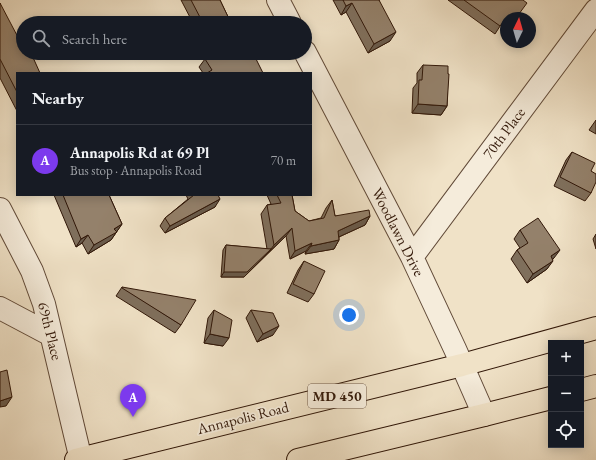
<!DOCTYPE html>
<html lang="en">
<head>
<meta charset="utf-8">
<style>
	:root { --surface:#171b24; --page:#242831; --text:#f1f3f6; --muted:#9ea1a6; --line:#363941; --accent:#7c3aed }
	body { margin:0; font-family:"EB Garamond",serif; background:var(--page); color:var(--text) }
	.controls { position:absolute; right:12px; bottom:12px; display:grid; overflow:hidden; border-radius:0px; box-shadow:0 2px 10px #0003 }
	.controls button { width:36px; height:36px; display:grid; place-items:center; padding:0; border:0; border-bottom:1px solid var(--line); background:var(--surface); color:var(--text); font:20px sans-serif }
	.compass { position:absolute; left:500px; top:12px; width:36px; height:36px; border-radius:50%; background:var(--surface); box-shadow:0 2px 10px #0003; rotate:5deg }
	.you { position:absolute; left:349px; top:315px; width:14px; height:14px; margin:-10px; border:3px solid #fff; border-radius:50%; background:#1a73e8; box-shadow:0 0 0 6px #1a73e833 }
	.badge { display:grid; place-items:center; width:26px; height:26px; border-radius:50%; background:var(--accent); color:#fff; font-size:13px; font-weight:700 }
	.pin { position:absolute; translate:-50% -33px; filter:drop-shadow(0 1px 2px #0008) }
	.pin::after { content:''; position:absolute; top:21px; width:14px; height:12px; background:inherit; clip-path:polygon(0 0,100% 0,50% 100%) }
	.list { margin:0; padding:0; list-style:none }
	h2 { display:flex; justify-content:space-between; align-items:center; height:52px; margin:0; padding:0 16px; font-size:17px }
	h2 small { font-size:13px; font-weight:400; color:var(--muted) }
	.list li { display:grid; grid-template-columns:26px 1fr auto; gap:12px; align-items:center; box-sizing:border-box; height:72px; padding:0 16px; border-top:1px solid var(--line) }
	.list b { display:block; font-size:15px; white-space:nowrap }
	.list p { margin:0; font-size:13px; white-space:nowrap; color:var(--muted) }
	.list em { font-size:13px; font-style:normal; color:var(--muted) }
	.icon { flex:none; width:22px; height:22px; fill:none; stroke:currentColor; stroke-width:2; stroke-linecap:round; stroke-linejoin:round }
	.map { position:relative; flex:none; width:596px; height:460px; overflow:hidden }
	.search { position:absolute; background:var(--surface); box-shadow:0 2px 10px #0003; left:16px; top:16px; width:296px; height:44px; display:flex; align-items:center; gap:10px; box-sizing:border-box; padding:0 14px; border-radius:22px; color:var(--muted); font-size:15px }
	.panel { position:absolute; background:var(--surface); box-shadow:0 2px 10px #0003; left:16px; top:72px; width:296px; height:124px; border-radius:0px }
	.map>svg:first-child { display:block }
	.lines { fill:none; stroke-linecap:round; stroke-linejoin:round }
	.street-casing { stroke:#614a38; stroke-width:24 }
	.primary-casing { stroke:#311708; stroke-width:24 }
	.street { stroke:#f5ecdb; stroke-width:22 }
	.primary { stroke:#f0e2c7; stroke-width:22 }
	.wall { fill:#7f6f5c; stroke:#311708 }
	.shaded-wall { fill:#685a4b; stroke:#311708 }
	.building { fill:#94816b; stroke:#311708 }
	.labels { text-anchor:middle; stroke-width:3.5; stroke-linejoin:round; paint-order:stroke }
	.shield { fill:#f5ecdb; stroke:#6c5747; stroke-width:1 }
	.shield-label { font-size:14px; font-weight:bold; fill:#311708 }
	.street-label { font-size:15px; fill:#311708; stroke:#f5ecdb }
</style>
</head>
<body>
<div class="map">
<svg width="596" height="460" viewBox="0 0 596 460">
	<rect width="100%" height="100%" fill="#f0e2c7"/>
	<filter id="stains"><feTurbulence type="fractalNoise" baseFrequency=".005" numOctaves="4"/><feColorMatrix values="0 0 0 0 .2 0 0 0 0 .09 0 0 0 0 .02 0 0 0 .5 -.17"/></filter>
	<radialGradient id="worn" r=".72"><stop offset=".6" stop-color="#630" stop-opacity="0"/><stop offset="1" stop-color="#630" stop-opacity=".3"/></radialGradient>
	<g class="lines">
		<defs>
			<path id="street" d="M278 0 290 23
				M305 52 412 257 455 349 484 415
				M0 209 32 271 44 304 81 460
				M412 257 596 10
				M0 308 51 335"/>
			<path id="primary" d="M581 390 596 386
				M76 460 462 365 596 328
				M298 460 484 415 551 398"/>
		</defs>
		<!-- street casing -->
		<use href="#street" class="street-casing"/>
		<!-- primary casing -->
		<use href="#primary" class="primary-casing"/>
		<!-- street -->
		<use href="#street" class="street"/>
		<!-- primary -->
		<use href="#primary" class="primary"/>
	</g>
	<!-- wall -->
	<path class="wall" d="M181 0H220L231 23H193Z
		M333 0H379L390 41 368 53 346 12 341 15Z
		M448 0H523L516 18H506V26L502 23 495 34Z
		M0 3 17 73V111L0 78Z
		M208 53H246L263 73H203L199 67 205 59 210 56Z
		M423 65 448 74 447 106 441 115 412 113 413 88 417 83V73Z
		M596 120V134L589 130Z
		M572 152 591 171V193L585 201 554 186 566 160Z
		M54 195H109L122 224 111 240 88 254 82 243 76 247Z
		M186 195H218L215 207 165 233 160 226 165 218 188 199Z
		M267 195H292L295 211 309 221 321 218 326 208 332 200 335 216H370L365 225 339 237V240L334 249 305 254 306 251 290 259 286 236 244 277H221L223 250 226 245 267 249 261 214 267 205 271 204Z
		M520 230 554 258 553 259 547 269 527 283 511 259 517 250 520 248 514 239Z
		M596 234V249L593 239Z
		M304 261 314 294 308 302 287 293 298 270Z
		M122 287 181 325 175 333 116 296Z
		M214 310 223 346 204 343 208 318Z
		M251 310 273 335 257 342 246 318Z"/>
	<!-- shaded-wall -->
	<path class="shaded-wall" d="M352 3 346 12 341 15 346 6Z
		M396 32 390 41 368 53 374 44Z
		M418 104 447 106 441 115 412 113Z
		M220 199 215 207 165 233 170 226Z
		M370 216 365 225 332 240 338 231Z
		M122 224 111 240 88 254 94 245 114 229Z
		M292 228 286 236 268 253 274 245Z
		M88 235 82 243 76 247 81 239Z
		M339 240 334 249 305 254 311 246Z
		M312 243 306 251 290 259 295 251Z
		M271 249 267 254 244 277H221L224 272Z
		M560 250 554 258 545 265 551 256Z
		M553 261 547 269 527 283 533 274Z
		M279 326 273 335 257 342 263 334Z
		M210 334 229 338 223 346 204 343Z
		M12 397 6 406 0 407V401Z"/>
	<!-- building -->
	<path class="building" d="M191 0H220L231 23H203Z
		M343 0H379L396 32 374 44 352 3 346 6Z
		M464 0H523L527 3 516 18H511L508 16 500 26Z
		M0 3 21 43H23V53H31L40 73H17V92L0 59Z
		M215 53H246L247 55 250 53H253L263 73H207L212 70 205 59Z
		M423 65 448 66V74H449L447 106 418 104 419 80H422Z
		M572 152 595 163 591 171 596 174V182L591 193 560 177Z
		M63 195H109L122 224 114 229 117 232 94 245 88 235 81 239Z
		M194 195H218L220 199 170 226 165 218Z
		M277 195H292L295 211 309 221 324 218 332 200 335 216 369 210 370 216 338 231 339 240 311 246 312 243 295 251 292 228 274 245 267 205 281 203Z
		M538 218 560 250 551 256 553 261 533 274 517 250 528 243 520 230Z
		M226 245 271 249 247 272H224Z
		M304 261 325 271 314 294 293 284Z
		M122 287 196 300 181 325 122 288Z
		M214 310 232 320 229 338 210 334Z
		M251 310 273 313 279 326 263 334Z
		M7 370 12 397 0 401V372Z"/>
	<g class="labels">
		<!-- shield labels -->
		<rect class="shield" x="308" y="384" width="58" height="24" rx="3"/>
		<g class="shield-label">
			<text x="337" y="401">MD 450</text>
		</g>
		<!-- street labels -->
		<g class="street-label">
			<text transform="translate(504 133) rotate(-53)" y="5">70th Place</text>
			<text transform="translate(398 232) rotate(63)" y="5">Woodlawn Drive</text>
			<text transform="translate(50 331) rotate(76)" y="5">69th Place</text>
			<text transform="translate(243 418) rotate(-14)" y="5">Annapolis Road</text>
		</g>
	</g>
	<rect width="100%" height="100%" filter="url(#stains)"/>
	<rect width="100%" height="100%" fill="url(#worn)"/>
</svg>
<div class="controls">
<button>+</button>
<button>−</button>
<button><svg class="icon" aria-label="locate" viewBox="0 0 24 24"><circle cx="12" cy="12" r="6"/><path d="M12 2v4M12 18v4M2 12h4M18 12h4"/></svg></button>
</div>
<svg class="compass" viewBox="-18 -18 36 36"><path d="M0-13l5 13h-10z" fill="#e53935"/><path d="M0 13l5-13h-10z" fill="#9ea1a6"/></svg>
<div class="you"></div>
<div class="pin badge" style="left:133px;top:417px">A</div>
<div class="search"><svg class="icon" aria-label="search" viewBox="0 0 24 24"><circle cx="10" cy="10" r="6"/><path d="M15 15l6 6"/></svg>Search here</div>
<section class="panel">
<h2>Nearby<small></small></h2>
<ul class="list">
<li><span class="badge">A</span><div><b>Annapolis Rd at 69 Pl</b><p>Bus stop · Annapolis Road</p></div><em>70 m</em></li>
</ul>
</section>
</div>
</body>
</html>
